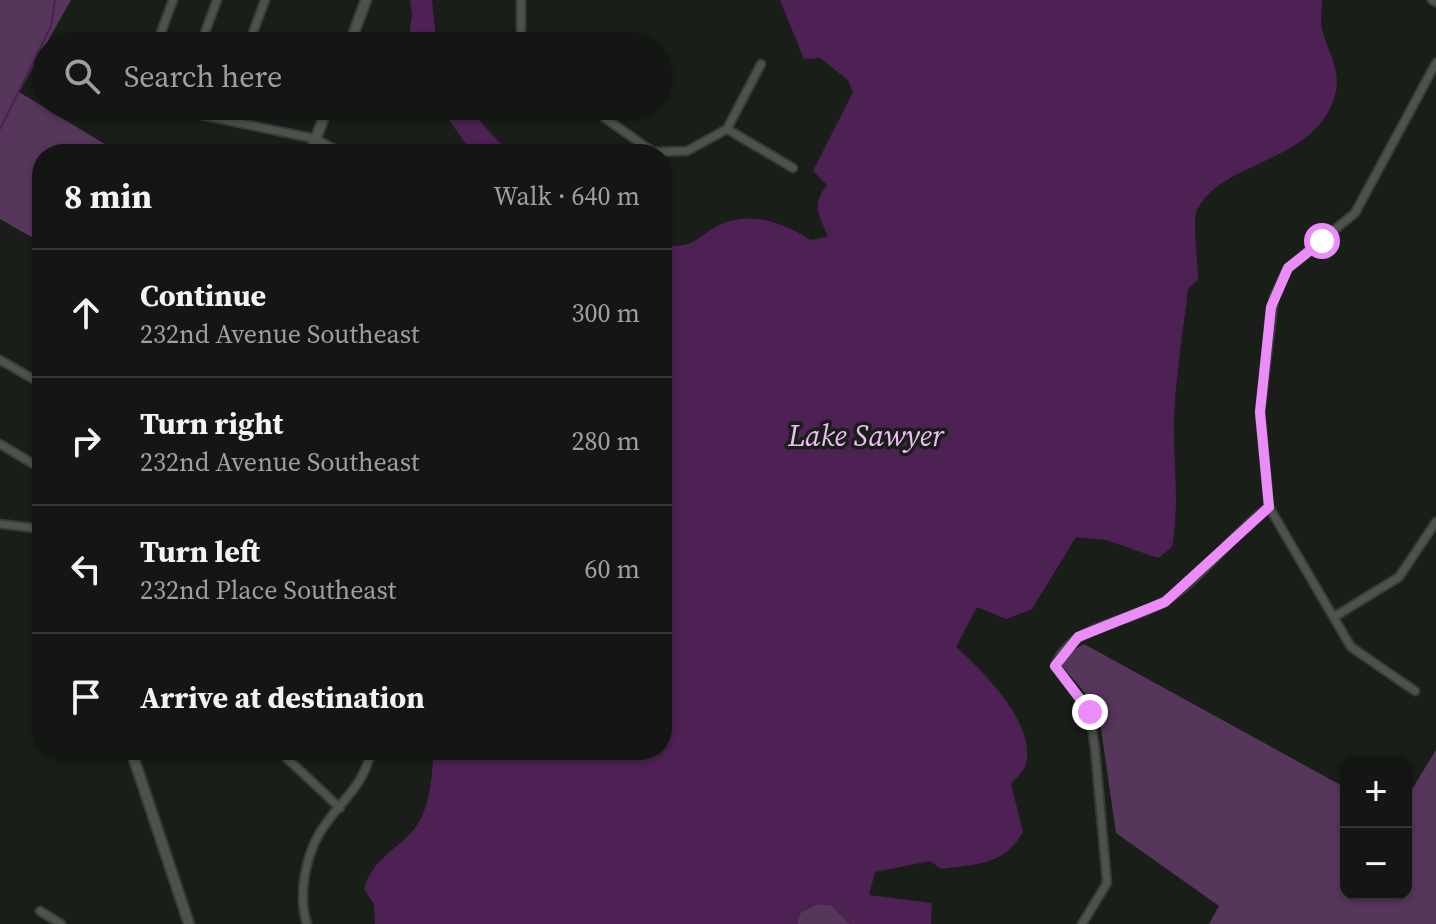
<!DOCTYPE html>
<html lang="en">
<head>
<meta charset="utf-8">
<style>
	:root { --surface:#141613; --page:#1d1f1c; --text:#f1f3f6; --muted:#9d9fa0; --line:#333533 }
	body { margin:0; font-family:"Source Serif 4",serif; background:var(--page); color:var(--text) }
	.controls { position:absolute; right:24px; bottom:24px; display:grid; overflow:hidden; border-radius:16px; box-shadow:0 2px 6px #0004 }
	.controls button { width:72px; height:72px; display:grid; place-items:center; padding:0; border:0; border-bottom:2px solid var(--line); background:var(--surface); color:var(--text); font:40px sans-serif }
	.stop { position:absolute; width:24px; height:24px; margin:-18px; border:6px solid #ec8cfa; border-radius:50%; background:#fff }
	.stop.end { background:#ec8cfa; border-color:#fff; box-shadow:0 2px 8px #0008 }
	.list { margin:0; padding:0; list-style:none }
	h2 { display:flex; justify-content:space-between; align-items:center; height:104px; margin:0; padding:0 32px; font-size:34px }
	h2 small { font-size:26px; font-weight:400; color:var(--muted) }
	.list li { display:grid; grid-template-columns:52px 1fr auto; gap:24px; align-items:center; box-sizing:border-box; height:128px; padding:0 32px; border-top:2px solid var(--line) }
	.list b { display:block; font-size:30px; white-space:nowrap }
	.list p { margin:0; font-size:26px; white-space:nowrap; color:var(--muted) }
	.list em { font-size:26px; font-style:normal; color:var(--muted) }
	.icon { flex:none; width:44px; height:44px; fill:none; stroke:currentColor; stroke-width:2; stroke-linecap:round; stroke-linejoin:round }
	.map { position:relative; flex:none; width:1436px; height:924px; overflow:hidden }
	.search { position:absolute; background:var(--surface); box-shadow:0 2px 6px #0004; left:32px; top:32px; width:640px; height:88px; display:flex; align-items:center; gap:20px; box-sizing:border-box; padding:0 28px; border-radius:44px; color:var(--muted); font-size:30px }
	.panel { position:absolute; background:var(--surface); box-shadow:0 2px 6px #0004; left:32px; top:144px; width:640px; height:616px; border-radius:32px }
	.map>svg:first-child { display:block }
	.green { fill:#56365b }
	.water { fill:#4e2154 }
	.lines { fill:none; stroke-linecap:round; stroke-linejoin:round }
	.stream { stroke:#4e2154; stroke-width:2 }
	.minor-casing { stroke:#383b37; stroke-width:11 }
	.tertiary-casing { stroke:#383b37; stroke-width:13 }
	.minor { stroke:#4d524c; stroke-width:7 }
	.tertiary { stroke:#4d524c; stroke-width:9 }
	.route { stroke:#ec8cfa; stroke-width:10 }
	.labels { text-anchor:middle; stroke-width:7; stroke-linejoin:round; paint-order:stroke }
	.water-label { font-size:30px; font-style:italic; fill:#f0b9f8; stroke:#1a1e19 }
</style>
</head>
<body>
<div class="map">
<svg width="1436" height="924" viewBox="0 0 1436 924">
	<rect width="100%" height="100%" fill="#1a1e19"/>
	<!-- green -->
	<path class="green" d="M0 0H71L19 92 121 154H42V243L0 219Z
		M1084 644 1346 788V894H1406V799L1436 750V924H1209L1219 906 1116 833 1098 708 1062 666 1068 653Z
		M817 904 831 905 850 924H797L800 913Z"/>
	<!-- water -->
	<path class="water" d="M410 0H432L437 46H408L412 15Z
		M780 0H1322C1322 9 1320 21 1322 30 1328 52 1342 71 1335 95 1316 165 1217 160 1196 213 1193 220 1198 266 1198 279L1188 289C1183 331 1176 375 1174 418 1173 461 1180 503 1172 547L1158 558 1106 540 1076 537 1032 609 1006 619 977 607 956 647C983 671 1036 723 1026 764 1024 771 1016 778 1011 784L1023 832C1004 866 976 864 941 869L930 861 875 872 869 895 932 903 931 924H850L831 905 817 904 800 913 797 924H375L374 904 364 889C373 858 396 851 415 828 430 809 433 773 433 750H662V246C688 246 688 246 709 231 742 208 780 220 810 240L828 237C819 215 811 206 827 185L813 171 853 92 848 80 820 58 804 59Z
		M439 106H466L510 154H473Z"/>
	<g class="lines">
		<!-- stream -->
		<path class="stream" d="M0 129 51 26 55 0"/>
		<defs>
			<path id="minor" d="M521 0V34L526 46
				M1432 0 1436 2
				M156 46 173 0
				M200 46 217 0
				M248 46 265 0
				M634 46 636 42
				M182 106 192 113 316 139 344 154
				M588 106 653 152 687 151 727 129 761 64
				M226 119V106
				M727 129 793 168
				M0 360 42 384
				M0 444 42 469
				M1269 507 1351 647 1415 691
				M0 524 42 529
				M1334 617 1399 577 1436 522
				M278 750 340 808
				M40 911 61 924
				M307 924C298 897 305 859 319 834 337 803 365 787 371 750
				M1082 924 1107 883 1095 749 1090 712 1055 666C1072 623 1128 624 1163 602 1204 578 1231 534 1269 507L1260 412 1274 297 1288 268 1355 213 1436 63"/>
			<path id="tertiary" d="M349 46 366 0
				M310 154 328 106
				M131 750 189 924"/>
		</defs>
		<!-- minor casing -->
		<use href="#minor" class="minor-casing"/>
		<!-- tertiary casing -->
		<use href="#tertiary" class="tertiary-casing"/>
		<!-- minor -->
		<use href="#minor" class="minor"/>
		<!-- tertiary -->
		<use href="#tertiary" class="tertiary"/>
	</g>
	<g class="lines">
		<!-- route -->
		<path class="route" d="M1090 712 1055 666 1078 637 1165 602 1269 507 1260 412 1271 307 1288 268 1322 241"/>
	</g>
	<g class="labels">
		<!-- water labels -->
		<g class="water-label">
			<text x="866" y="446">Lake Sawyer</text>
		</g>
	</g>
</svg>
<div class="controls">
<button>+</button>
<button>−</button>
</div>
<div class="stop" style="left:1322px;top:241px"></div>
<div class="stop end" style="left:1090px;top:712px"></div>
<div class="search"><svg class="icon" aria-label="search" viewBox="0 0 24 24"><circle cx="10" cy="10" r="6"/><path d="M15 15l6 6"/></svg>Search here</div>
<section class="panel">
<h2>8 min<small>Walk · 640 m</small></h2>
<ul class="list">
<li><svg class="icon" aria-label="ahead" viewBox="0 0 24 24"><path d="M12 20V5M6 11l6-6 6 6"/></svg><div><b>Continue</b><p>232nd Avenue Southeast</p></div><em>300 m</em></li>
<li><svg class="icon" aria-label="right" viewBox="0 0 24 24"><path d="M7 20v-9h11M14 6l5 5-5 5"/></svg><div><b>Turn right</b><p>232nd Avenue Southeast</p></div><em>280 m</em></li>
<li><svg class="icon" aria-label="left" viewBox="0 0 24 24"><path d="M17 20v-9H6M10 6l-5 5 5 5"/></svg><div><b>Turn left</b><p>232nd Place Southeast</p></div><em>60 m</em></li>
<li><svg class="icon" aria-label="arrive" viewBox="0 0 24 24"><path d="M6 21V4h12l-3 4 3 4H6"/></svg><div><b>Arrive at destination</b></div></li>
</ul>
</section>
</div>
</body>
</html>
